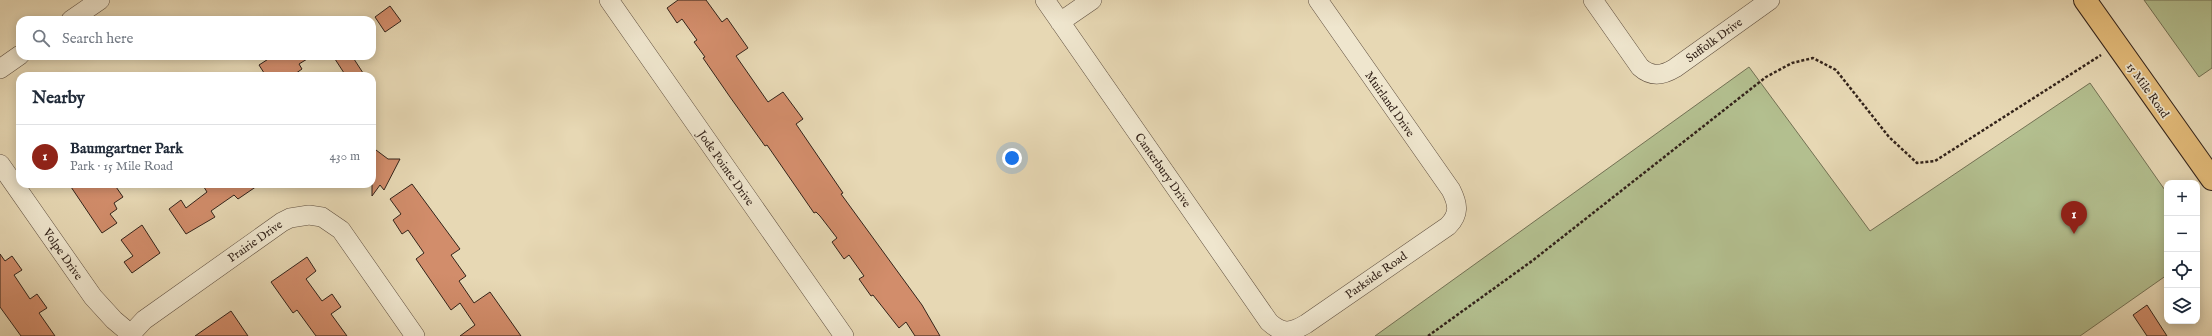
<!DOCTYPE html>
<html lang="en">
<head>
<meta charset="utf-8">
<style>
	:root { --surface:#fff; --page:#f2f2f3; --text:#1f2937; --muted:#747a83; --line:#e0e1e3; --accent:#8f2418 }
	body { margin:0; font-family:"IM FELL English",serif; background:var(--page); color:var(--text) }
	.controls { position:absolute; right:12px; bottom:12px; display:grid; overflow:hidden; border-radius:8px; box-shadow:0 2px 10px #0003 }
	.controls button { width:36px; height:36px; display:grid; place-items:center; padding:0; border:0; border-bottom:1px solid var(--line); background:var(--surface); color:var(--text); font:20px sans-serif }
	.you { position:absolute; left:1012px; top:158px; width:14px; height:14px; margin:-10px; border:3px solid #fff; border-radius:50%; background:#1a73e8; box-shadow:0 0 0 6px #1a73e833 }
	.badge { display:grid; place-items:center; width:26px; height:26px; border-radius:50%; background:var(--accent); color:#fff; font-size:13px; font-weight:700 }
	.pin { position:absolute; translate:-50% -33px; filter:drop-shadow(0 1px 2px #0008) }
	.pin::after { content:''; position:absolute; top:21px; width:14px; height:12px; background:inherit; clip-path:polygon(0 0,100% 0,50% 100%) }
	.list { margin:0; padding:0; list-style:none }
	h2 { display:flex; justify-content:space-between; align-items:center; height:52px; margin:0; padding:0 16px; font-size:17px }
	h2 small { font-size:13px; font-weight:400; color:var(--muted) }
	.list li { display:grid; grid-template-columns:26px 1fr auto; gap:12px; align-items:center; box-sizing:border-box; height:64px; padding:0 16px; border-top:1px solid var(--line) }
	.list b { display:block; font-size:15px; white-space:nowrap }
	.list p { margin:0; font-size:13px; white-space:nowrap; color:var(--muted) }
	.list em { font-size:13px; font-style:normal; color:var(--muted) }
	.icon { flex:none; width:22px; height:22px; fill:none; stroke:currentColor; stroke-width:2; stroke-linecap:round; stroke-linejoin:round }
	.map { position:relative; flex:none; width:2212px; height:336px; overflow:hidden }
	.search { position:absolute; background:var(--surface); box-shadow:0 2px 10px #0003; left:16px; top:16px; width:360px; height:44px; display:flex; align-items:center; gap:10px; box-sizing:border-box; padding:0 14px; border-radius:12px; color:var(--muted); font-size:15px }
	.panel { position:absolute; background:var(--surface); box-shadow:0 2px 10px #0003; left:16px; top:72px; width:360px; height:116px; border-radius:12px }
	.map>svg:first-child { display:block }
	.green { fill:#b3bf8f; stroke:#737154 }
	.building { fill:#d28d6b; stroke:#33231a }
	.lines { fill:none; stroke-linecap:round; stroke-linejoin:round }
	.minor-casing { stroke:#605040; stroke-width:20 }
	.major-casing { stroke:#33231a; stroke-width:24 }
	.path { stroke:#33231a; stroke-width:2.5; stroke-dasharray:3 2; stroke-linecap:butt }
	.minor { stroke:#efe6ce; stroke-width:19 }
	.major { stroke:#e4bc7a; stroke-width:22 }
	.labels { text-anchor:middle; stroke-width:3.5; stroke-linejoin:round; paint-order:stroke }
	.street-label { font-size:12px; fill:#33231a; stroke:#efe6ce }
</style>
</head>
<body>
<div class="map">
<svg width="2212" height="336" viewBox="0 0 2212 336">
	<rect width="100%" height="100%" fill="#e7d8b4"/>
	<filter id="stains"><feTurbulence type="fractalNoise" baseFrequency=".005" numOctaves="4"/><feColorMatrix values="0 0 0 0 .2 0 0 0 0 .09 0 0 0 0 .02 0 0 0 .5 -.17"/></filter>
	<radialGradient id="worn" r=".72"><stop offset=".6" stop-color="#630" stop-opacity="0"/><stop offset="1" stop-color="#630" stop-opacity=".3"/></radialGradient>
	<!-- green -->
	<path class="green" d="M2144 0H2212V68L2199 77Z
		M1749 67 1870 231 2090 83 2167 193V275L2080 336H1375Z"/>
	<!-- building -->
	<path class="building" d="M678 0H706L722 22 727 18 748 48 736 56 768 102 783 92 803 119 796 124 843 193 841 194 922 305 940 336H915L906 322 899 328 873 295 871 296 859 279 864 276 849 255 844 259 832 242 837 238 820 216 816 212 814 213 767 145 765 146 730 97 703 58 705 57 694 42 697 40 682 19 677 23 667 8Z
		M390 6 401 21 385 32 375 17Z
		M273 56H312L299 64 302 69 292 76H266L259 65Z
		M333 56H352L365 76H346Z
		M372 147 388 159H400L384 190 380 185 372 196Z
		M69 184H114L123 197 114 203 117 209 110 214 117 223 102 233Z
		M202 184H260L238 199 234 195 211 211 215 217 186 234 169 209 181 200 186 208 207 192Z
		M412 184 460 249 451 255 466 276 459 281 474 303 490 292 521 336H460L475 325 460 303 451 310 416 259 424 253 408 230 402 234 393 220 401 214 390 199Z
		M142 225 160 253 132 273 124 262 133 256 121 240Z
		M0 254 5 261 12 256 22 270 14 275 30 299 37 294 47 308 39 313 55 336H21L0 307Z
		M307 257 316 271 306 279 322 301 332 294 341 307 331 314 347 336H316L297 310 293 313 271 282Z
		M2147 305 2167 336H2147L2133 315Z
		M231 311 248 336H195Z"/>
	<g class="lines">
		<defs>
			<path id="minor" d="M609 0 844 336
				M1045 0 1269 322C1282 334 1291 333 1306 324L1448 226C1460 214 1458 204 1451 190L1318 0
				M1593 0 1640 67C1651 77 1662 76 1675 68L1770 0
				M71 20 100 0
				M1060 22 1092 0
				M0 69 20 55
				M0 164 93 297 114 320 133 336
				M131 334 144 320 282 222 290 218 309 215 322 217 341 230 415 336"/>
			<path id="major" d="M2085 0 2212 179"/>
		</defs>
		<!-- minor casing -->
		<use href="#minor" class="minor-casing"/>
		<!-- major casing -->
		<use href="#major" class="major-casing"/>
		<!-- path -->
		<path class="path" d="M1428 336 1532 261 1766 77 1792 63 1813 58 1836 70 1889 137 1917 163 1935 161 2101 55"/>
		<!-- minor -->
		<use href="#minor" class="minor"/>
		<!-- major -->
		<use href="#major" class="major"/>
	</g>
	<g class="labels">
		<!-- street labels -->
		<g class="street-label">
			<text transform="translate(1714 40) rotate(-36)" y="4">Suffolk Drive</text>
			<text transform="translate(2148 90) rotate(55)" y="4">15 Mile Road</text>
			<text transform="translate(1390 104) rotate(55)" y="4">Muirland Drive</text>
			<text transform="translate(726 168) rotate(55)" y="4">Jode Pointe Drive</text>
			<text transform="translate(1163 170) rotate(55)" y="4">Canterbury Drive</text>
			<text transform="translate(255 241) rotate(-35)" y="4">Prairie Drive</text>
			<text transform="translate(63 254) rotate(55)" y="4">Volpe Drive</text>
			<text transform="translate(1376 275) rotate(-35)" y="4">Parkside Road</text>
		</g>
	</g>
	<rect width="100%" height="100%" filter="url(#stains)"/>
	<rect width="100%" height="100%" fill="url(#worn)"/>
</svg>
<div class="controls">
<button>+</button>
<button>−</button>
<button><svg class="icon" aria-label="locate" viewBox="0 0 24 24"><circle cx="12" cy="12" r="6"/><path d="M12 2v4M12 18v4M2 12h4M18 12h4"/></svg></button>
<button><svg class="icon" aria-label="layers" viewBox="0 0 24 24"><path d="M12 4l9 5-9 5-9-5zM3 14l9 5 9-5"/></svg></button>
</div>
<div class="you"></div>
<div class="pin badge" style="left:2074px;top:234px">1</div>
<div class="search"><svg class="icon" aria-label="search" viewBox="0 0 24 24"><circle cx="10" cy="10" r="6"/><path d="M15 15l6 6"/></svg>Search here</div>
<section class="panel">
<h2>Nearby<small></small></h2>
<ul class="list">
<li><span class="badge">1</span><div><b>Baumgartner Park</b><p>Park · 15 Mile Road</p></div><em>430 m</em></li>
</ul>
</section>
</div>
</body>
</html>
